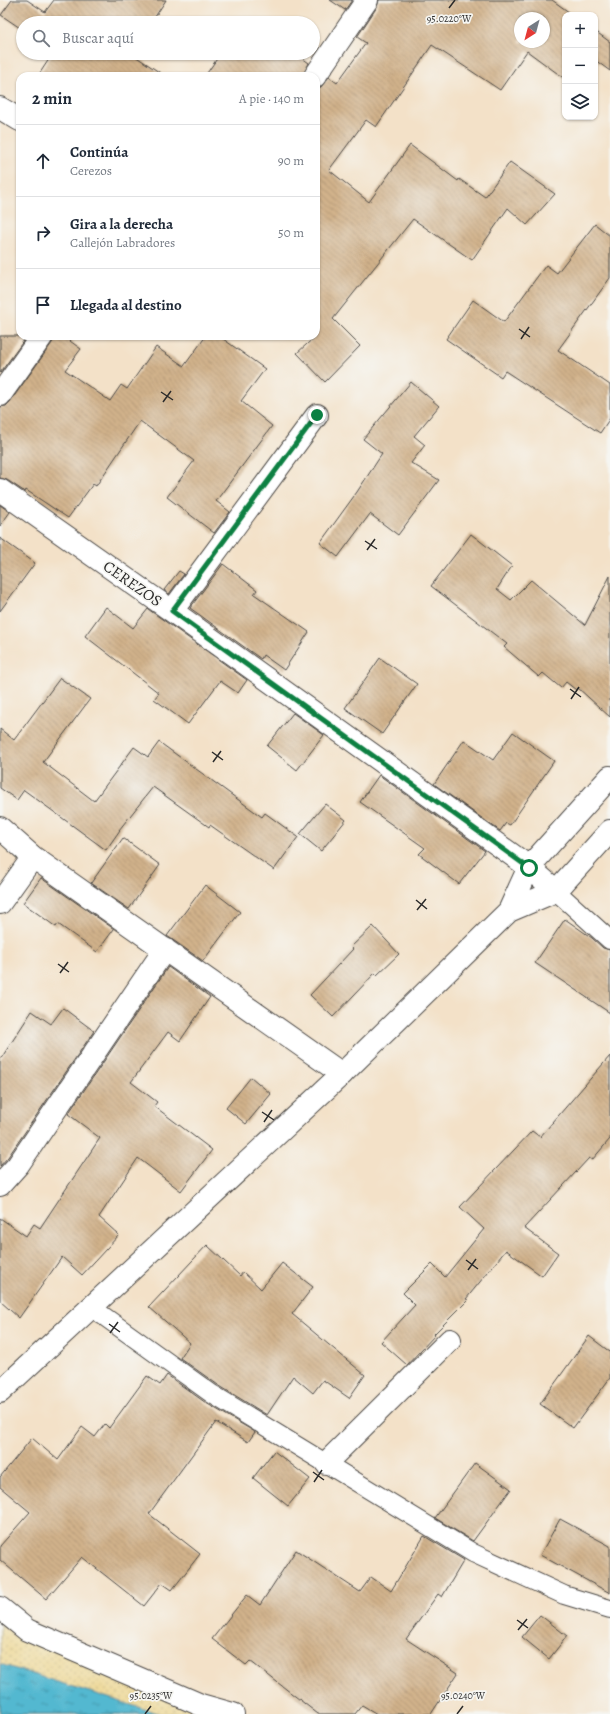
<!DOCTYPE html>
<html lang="es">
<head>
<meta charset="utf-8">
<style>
	:root { --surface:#fff; --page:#f6f6f7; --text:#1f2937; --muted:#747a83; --line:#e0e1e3 }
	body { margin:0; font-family:Alegreya,serif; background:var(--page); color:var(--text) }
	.controls { position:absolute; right:12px; top:12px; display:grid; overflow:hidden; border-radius:8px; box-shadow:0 1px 3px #0004 }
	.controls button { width:36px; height:36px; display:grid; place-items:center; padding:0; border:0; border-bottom:1px solid var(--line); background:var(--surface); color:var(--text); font:20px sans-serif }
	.compass { position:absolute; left:514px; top:12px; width:36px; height:36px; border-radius:50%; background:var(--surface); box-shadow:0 1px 3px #0004; rotate:216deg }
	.stop { position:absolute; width:12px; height:12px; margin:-9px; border:3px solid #0b8043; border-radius:50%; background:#fff }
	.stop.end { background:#0b8043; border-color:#fff; box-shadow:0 1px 4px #0008 }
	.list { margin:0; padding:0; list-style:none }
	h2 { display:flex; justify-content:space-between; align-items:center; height:52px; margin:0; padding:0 16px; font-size:17px }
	h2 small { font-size:13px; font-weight:400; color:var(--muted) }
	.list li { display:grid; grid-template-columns:26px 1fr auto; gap:12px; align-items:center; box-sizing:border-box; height:72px; padding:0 16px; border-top:1px solid var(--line) }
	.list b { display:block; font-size:15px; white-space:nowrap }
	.list p { margin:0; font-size:13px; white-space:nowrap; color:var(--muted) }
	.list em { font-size:13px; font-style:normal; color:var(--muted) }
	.icon { flex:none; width:22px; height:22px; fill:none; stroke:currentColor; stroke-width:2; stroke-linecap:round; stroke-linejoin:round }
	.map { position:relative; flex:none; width:610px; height:1714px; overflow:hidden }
	.search { position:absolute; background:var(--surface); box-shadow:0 1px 3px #0004; left:16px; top:16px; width:304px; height:44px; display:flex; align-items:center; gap:10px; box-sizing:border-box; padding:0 14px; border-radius:22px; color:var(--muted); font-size:15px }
	.panel { position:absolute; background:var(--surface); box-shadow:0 1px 3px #0004; left:16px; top:72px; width:304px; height:268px; border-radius:12px }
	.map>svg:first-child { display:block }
	.sand { fill:url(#sand-dots); stroke:#8c8264 }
	.water { fill:url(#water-ripples); stroke:#3e727e }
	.building { fill:url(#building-back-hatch); fill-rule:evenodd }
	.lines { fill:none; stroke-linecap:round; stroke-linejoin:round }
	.lane-casing { stroke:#494643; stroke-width:20 }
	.street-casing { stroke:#494643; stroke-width:24 }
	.secondary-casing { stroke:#494643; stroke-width:24 }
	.lane { stroke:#fff; stroke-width:18 }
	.street { stroke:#fff; stroke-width:22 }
	.secondary { stroke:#fff; stroke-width:22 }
	.route { stroke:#0b8043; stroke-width:5 }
	.ticks { fill:none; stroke:#2b2b2b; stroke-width:1.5 }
	.labels { text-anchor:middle; stroke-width:3.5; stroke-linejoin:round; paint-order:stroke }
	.street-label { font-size:16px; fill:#2b2b2b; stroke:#f6f6f2 }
	.ticks-label { font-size:10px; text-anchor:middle; fill:#2b2b2b; stroke:#f6f6f2; stroke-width:3.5; stroke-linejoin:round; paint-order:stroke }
</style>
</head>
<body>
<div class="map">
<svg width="610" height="1714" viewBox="0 0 610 1714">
	<defs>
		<pattern id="sand-dots" width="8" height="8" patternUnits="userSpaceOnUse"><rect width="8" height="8" fill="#eeda9e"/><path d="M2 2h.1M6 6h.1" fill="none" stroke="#cb8" stroke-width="1.8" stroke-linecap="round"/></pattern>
		<pattern id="water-ripples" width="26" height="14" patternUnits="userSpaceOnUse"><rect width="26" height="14" fill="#52b8d0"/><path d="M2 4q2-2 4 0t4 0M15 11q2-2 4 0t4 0" fill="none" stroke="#4496a9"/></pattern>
		<pattern id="building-back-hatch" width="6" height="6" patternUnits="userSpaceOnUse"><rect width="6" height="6" fill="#d1b28b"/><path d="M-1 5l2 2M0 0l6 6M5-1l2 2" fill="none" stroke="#aa9172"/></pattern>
	</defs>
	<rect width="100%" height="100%" fill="#f6f6f2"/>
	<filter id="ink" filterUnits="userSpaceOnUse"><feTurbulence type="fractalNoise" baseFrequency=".025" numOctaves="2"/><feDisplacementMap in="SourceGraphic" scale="8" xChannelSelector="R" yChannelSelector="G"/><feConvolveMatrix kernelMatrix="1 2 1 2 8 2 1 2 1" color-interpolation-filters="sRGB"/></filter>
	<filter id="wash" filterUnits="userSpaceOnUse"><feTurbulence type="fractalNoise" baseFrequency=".012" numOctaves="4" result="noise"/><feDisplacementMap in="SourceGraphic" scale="16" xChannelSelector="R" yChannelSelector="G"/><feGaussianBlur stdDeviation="0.9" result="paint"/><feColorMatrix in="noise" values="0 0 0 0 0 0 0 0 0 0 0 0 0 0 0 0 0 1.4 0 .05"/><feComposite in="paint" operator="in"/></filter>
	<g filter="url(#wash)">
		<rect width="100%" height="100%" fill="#f3e1c8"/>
		<!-- sand -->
		<path class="sand" d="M0 1608 233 1714H0Z"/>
		<!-- water -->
		<path class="water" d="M0 1664 160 1714H0Z"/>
		<g id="blocks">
			<!-- building -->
			<path class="building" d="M12 0H27L45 12 54 0H166L151 23H23V30L1 15Z
				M330 0H352L345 10Z
				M379 0H552L573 15H565V79L527 51 500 90 432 45 376 127 366 120 329 170 369 202 410 145 458 181 459 179 485 197 510 162 555 194 527 225 508 208 472 260 413 219 333 319 360 346 325 382 297 353 316 336V88L321 87 329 77 337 83 366 43 357 37 377 7ZM520 18H544V42H520Z
				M595 31 610 42V71L595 60Z
				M53 53H133L132 54 165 76H38Z
				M221 53H295L309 63 303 76H205Z
				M595 224 610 236V278L558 350 610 385V418L600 433 505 371 501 377 446 339 473 300 504 322 546 265 557 273Z
				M0 336H27L0 373Z
				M54 336H63L81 349 65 370 110 401 121 385 127 389 156 347 184 366 206 336H219L265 369 241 401 272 426 216 501 230 512 214 533 167 497 194 461 140 421 96 486 93 484 68 518 26 490 25 492 7 480 0 478V407L6 406 10 402 52 343Z
				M411 382 439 406 414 436 425 445 411 463 439 480 398 535 370 514 338 557 320 543 357 492 382 454 363 439Z
				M0 505 10 512 0 526Z
				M471 534 512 566 497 589 511 600 531 580 585 625 610 576V717L578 688 576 690 566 682 561 688 543 673 539 677 504 647 507 644 431 586Z
				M0 538 35 563 0 611Z
				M223 564 257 590 254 594 309 632 284 670 263 655 261 659 190 608Z
				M179 571 184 574 169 594 164 590Z
				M106 607 133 628 148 609 247 680 238 693 220 681 188 724 154 699 159 693 85 636Z
				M380 658 417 684 382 734 345 708Z
				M60 678 90 699 43 762 94 801 134 747 148 757 159 742 262 817 265 813 298 837 274 870 210 825 209 827 153 787 119 830H120L106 850 24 790 17 800 0 788V729L14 740Z
				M293 713 324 735 297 770 267 746Z
				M513 732 554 761 510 825 506 823 500 831 434 784 464 740 493 760Z
				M379 775 485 851 459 884 419 854 425 848 360 802Z
				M325 804 346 820 321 851 300 834Z
				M123 838 160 865 129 909 91 883Z
				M41 878 114 929 97 952 58 924 56 927 23 903Z
				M205 885 240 912 203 961 167 936Z
				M565 919 592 938 603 948 610 950V1013L535 963Z
				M373 926 399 954 377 975 375 973 333 1017 310 995 353 949 351 947Z
				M168 967 210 997 180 1041 168 1032 131 1082 157 1102 154 1106 212 1150 181 1191 138 1158 99 1217 119 1235 82 1275 62 1257 19 1318 0 1301V1218L26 1236 34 1224 40 1228 100 1138 68 1114Z
				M63 1008 94 1031 8 1157 0 1166V1060L32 1011 51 1024Z
				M610 1056V1139L592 1160 589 1158 524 1228 558 1253 542 1276 506 1250 466 1299 468 1300 434 1334 435 1335 407 1365 381 1342 415 1305 403 1293 432 1264 445 1277 484 1229 460 1207 532 1131 540 1137Z
				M251 1077 271 1094 246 1124 226 1108Z
				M207 1245 240 1276 243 1272 261 1289 282 1263 313 1287 292 1314 365 1375 349 1398 323 1380 313 1393 293 1376 267 1415 218 1385 180 1358 190 1343 149 1307Z
				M589 1336 610 1352V1378L573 1428 540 1404Z
				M167 1375 206 1403 255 1432 248 1442 216 1422 149 1514 200 1554 172 1590 162 1583 144 1606 82 1557 46 1599 0 1560V1546L30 1512 0 1487V1477L32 1438 58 1460 82 1427 95 1437 105 1424 109 1428 147 1376 160 1385Z
				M274 1451 310 1479 288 1506 253 1478Z
				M475 1463 511 1489 473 1541 435 1518Z
				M560 1519 610 1546V1593L540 1555Z
				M424 1536 464 1560 442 1597 438 1594 406 1639 458 1673 431 1714H377L362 1705 355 1714H318L250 1661 246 1665 212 1639 247 1595 260 1605 296 1550 360 1592 371 1577 391 1591Z
				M540 1615 567 1636 549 1659 522 1637Z"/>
		</g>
	</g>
	<g filter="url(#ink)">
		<use href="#blocks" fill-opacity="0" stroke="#494643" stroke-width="1"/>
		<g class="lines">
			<defs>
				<path id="lane" d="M556 891 610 940
					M91 1307 212 1394 473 1553 564 1595 610 1609"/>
				<path id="street" d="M315 76 367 0
					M0 108 20 120
					M0 395 42 336
					M0 490 172 611 529 867 556 891
					M172 611 317 415
					M0 828 33 857 342 1074
					M0 903 33 857
					M0 1185 18 1165 165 949
					M326 1463 450 1340
					M0 1608 27 1630 201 1705 233 1714"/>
				<path id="secondary" d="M509 911 529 867 610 777
					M0 1392 342 1074 509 911 556 891 610 831"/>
			</defs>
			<!-- lane casing -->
			<use href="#lane" class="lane-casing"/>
			<!-- street casing -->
			<use href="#street" class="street-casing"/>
			<!-- secondary casing -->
			<use href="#secondary" class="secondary-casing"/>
			<!-- lane -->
			<use href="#lane" class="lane"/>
			<!-- street -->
			<use href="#street" class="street"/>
			<!-- secondary -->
			<use href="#secondary" class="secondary"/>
		</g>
	</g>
	<g class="lines" filter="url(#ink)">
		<!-- route -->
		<path class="route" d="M317 415 172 611 529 868"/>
	</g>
	<!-- ticks -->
	<path class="ticks" d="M449 8 455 0M519 329 530 337M521 339 529 327M161 392 173 400M163 402 171 391M365 541 377 549M367 550 375 539M570 689 581 697M571 699 579 687M212 752 223 760M213 762 221 751M416 900 427 909M417 910 426 899M58 964 69 972M60 973 68 962M262 1112 274 1120M264 1122 272 1110M466 1260 478 1269M468 1270 476 1259M109 1324 120 1332M110 1333 118 1322M313 1472 324 1480M314 1482 322 1470M517 1620 528 1628M518 1630 527 1619M145 1714 151 1706M457 1714 463 1706"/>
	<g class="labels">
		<!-- street labels -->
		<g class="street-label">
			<text transform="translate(133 583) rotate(35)" y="6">CEREZOS</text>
		</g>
	</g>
	<g class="ticks-label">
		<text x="449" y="22">95.0220°W</text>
		<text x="151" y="1699">95.0235°W</text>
		<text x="463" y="1699">95.0240°W</text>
	</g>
</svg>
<div class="controls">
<button>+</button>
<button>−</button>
<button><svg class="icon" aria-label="layers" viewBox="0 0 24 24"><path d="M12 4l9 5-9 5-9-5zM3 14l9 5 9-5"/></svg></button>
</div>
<svg class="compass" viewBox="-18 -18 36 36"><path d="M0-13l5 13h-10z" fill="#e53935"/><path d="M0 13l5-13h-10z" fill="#747a83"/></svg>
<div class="stop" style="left:529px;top:868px"></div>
<div class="stop end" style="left:317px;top:415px"></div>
<div class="search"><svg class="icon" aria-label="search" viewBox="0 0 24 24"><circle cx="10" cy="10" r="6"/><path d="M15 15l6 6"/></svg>Buscar aquí</div>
<section class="panel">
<h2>2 min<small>A pie · 140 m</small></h2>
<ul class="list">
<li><svg class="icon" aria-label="ahead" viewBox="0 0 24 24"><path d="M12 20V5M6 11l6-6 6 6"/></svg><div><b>Continúa</b><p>Cerezos</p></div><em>90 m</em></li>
<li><svg class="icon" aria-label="right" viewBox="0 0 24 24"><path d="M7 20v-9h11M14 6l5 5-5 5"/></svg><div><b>Gira a la derecha</b><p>Callejón Labradores</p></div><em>50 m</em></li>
<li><svg class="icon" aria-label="arrive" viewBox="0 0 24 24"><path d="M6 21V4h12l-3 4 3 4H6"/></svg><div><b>Llegada al destino</b></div></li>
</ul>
</section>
</div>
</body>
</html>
